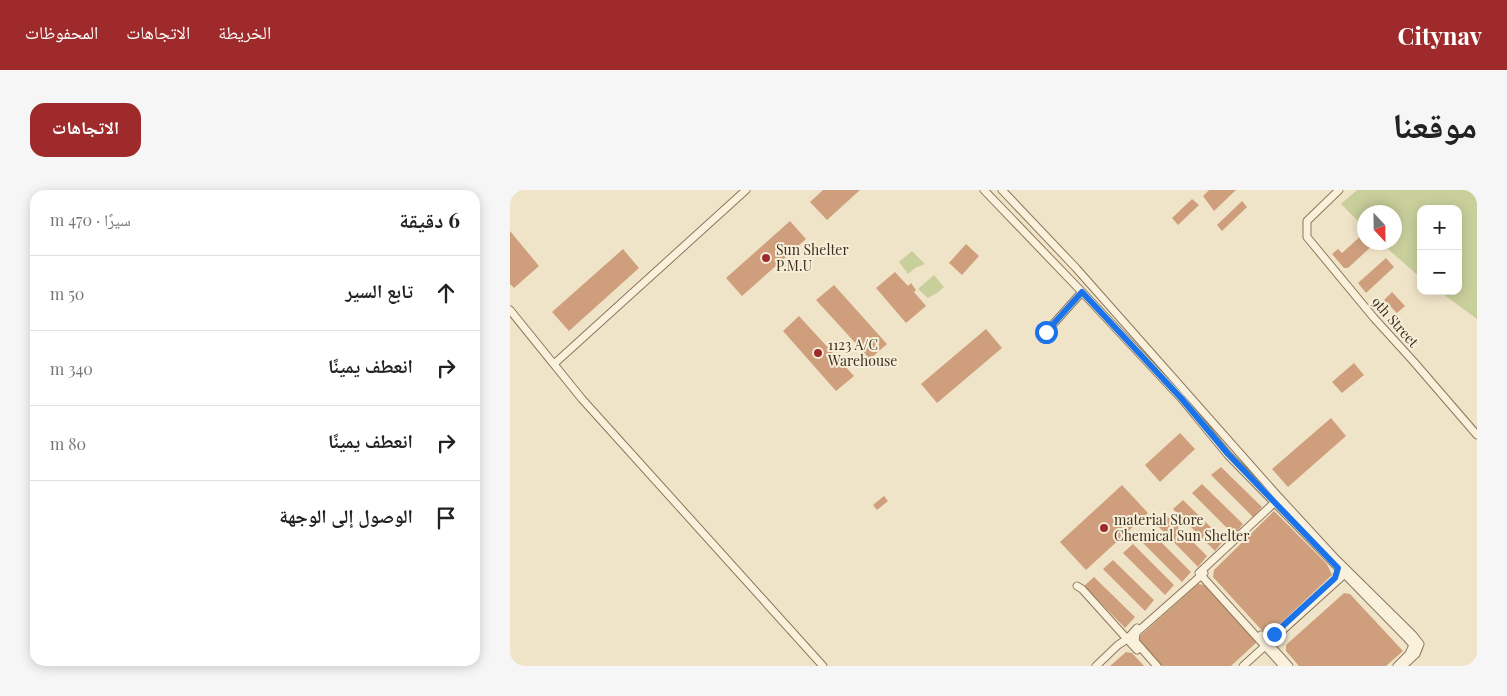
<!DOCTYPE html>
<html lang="ar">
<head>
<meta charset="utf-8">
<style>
	:root { --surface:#fff; --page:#f6f6f6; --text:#222; --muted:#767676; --line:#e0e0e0; --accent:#9e2a2b }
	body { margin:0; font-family:"Playfair Display","Noto Naskh Arabic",serif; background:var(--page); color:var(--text); direction:rtl }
	.controls { position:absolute; right:15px; top:15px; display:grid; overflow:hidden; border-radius:10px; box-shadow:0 2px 12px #0003 }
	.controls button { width:45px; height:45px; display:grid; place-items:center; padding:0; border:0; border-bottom:1px solid var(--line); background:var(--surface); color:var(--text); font:25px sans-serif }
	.compass { position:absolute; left:847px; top:15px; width:45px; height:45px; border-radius:50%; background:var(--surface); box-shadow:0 2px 12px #0003; rotate:158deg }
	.stop { position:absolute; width:15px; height:15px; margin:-11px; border:4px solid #1a73e8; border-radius:50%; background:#fff }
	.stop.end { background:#1a73e8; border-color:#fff; box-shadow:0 1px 5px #0008 }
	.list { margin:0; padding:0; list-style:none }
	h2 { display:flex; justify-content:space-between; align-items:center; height:65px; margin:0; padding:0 20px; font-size:21px }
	h2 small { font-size:16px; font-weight:400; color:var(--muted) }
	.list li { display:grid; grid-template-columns:32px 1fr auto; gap:15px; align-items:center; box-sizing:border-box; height:75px; padding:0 20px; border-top:1px solid var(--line) }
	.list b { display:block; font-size:19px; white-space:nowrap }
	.list em { font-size:16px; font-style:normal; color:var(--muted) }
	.icon { flex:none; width:28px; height:28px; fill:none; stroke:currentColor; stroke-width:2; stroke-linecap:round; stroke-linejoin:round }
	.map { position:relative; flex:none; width:967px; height:476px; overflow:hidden; direction:ltr; border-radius:15px }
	header { display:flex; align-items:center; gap:30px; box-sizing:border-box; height:70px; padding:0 25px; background:var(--accent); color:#fff }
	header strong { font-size:24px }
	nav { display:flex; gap:28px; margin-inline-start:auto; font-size:18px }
	.intro { display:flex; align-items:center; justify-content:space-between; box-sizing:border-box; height:120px; padding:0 30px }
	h1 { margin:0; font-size:35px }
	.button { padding:12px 22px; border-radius:15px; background:var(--accent); color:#fff; font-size:18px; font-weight:700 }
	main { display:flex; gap:30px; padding:0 30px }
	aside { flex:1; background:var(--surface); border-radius:15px; box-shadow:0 2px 12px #0003 }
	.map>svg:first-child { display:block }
	.green { fill:#c9cf9b }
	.building { fill:#cf9f7d }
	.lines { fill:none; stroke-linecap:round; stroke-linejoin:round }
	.street-casing { stroke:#8d765c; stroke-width:9 }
	.street { stroke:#faf1dc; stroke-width:7 }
	.route { stroke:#1a73e8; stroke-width:6 }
	.poi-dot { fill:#9e2a2b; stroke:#f7eed8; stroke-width:2 }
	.labels { text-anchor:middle; stroke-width:4; stroke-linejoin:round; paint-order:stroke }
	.poi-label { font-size:14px; fill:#3d2e20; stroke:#f7eed8; text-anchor:start }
	.street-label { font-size:14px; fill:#3d2e20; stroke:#f7eed8 }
</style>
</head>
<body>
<header>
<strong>Citynav</strong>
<nav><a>الخريطة</a><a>الاتجاهات</a><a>المحفوظات</a></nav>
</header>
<div class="intro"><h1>موقعنا</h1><a class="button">الاتجاهات</a></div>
<main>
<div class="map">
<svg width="967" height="476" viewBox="0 0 967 476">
	<rect width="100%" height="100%" fill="#f0e4c8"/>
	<!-- green -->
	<path class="green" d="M847 0H967V129L929 101H948V19H911V88L871 53 884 52V22H854V37L831 14Z
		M402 61 415 74 405 78 398 84 389 72Z
		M424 85 434 97 427 103 418 108 408 99Z"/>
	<!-- building -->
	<path class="building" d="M313 0H350L317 30 300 12Z
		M699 0H726L704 21 693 6Z
		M682 9 689 15 668 35 662 28Z
		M732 11 737 17 712 41 707 35Z
		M280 31 296 49 232 106 216 88Z
		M0 41 29 76 4 98 0 94Z
		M853 44 854 52H862L864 54 838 78H834L822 64 828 59 832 63Z
		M456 54 469 66 452 85 439 73Z
		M113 59 129 78 59 141 42 122Z
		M876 68 884 77 856 103 848 93Z
		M385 82 398 96 401 93 406 100 404 102 416 116 396 133 366 98Z
		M324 95 377 154 360 169 306 110Z
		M882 102 895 116 887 123 874 110Z
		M289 126 344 186 326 201 273 141Z
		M476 139 492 158 427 213 411 194Z
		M844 173 854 185 832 203 822 192Z
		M821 228 836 246 778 297 762 279Z
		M670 243 685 259 650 292 635 275Z
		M711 277 752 317 743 327 701 285Z
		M692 294 733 334 724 345 682 303Z
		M612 295 638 323 576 380 550 352Z
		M374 306 378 311 367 320 363 315Z
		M673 310 714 350 705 361 663 319Z
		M764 321 817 374 822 385 757 446 703 387 704 380Z
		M657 326 697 366 688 377 647 335Z
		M640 341 681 382 672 392 630 350Z
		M623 354 664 395 655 405 613 363Z
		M603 370 644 410 635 421 593 379Z
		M584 387 625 427 615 438 574 396Z
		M688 394 695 395 747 452 721 476H652L630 453V446Z
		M834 403 840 404 893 461 876 476H789L776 461V455Z
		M616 462 622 463 634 476H600Z"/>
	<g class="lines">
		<defs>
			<path id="street" d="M474 0 572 102 536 142
				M492 0 566 78 766 304 826 369 903 445 910 454 906 464 893 476
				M829 0 797 31V47L864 128 904 172 967 245
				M572 102 671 208 718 265 897 448 903 455 899 464 887 476
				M0 120 72 209 313 476
				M44 174 236 0
				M764 313 689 383 773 476
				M567 396 572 399 617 449 608 455 586 476
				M751 445 779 476
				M627 460 617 449 627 438
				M647 476 625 451 626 443 694 383
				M733 476 837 382
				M965 476 967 475"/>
		</defs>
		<!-- street casing -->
		<use href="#street" class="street-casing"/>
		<!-- street -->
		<use href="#street" class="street"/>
	</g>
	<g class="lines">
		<!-- route -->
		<path class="route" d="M536 142 572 102 671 208 718 264 828 378 825 388 764 444"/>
	</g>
	<!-- markers -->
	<g class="poi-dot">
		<circle cx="256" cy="68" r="5"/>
		<circle cx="308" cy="163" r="5"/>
		<circle cx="594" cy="338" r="5"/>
	</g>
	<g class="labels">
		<!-- poi labels -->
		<g class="poi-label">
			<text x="266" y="65">Sun Shelter<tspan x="266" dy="16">P.M.U</tspan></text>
			<text x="318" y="160">1123 A/C<tspan x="318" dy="16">Warehouse</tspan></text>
			<text x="604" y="335">material Store<tspan x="604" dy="16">Chemical Sun Shelter</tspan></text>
		</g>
		<!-- street labels -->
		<g class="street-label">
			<text transform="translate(885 132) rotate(48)" y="5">9th Street</text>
		</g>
	</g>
</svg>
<div class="controls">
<button>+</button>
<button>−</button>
</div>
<svg class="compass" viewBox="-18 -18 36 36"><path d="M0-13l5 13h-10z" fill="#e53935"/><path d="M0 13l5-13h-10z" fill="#767676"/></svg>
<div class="stop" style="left:536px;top:142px"></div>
<div class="stop end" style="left:764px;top:444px"></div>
</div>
<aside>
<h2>6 دقيقة<small>سيرًا · 470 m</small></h2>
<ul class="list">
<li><svg class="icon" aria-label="ahead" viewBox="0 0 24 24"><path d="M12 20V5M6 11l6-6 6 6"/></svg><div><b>تابع السير</b></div><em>50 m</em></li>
<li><svg class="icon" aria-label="right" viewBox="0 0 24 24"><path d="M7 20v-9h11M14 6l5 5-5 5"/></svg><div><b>انعطف يمينًا</b></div><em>340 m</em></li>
<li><svg class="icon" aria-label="right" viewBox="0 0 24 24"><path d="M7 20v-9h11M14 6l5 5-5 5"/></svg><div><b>انعطف يمينًا</b></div><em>80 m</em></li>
<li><svg class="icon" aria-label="arrive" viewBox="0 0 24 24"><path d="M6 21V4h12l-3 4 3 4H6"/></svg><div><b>الوصول إلى الوجهة</b></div></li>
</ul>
</aside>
</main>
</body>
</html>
